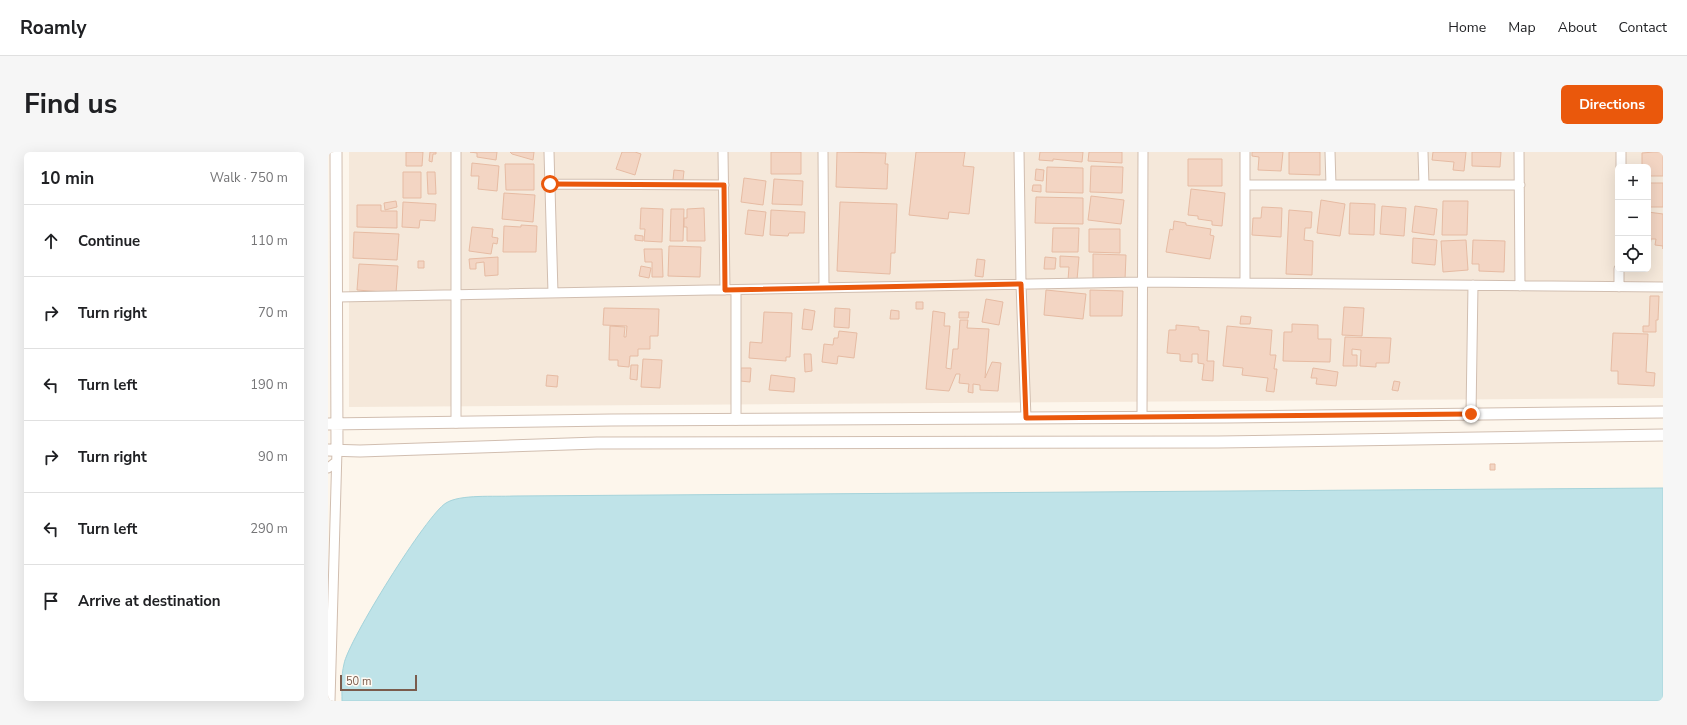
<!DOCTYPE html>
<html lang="en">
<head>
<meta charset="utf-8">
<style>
	:root { --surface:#fff; --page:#f6f6f6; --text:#202124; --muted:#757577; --line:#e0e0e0; --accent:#ea580c }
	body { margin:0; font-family:"Nunito Sans",sans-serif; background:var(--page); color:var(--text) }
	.controls { position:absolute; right:12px; top:12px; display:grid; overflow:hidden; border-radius:6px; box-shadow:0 4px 16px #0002 }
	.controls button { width:36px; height:36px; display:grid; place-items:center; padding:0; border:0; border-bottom:1px solid var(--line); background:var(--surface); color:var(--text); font:20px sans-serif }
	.scale { position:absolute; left:12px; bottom:10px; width:77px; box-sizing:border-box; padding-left:4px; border:2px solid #7a5c4d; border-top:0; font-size:11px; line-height:14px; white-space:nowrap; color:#7a5c4d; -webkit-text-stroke:3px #fffaf3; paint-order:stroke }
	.stop { position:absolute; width:12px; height:12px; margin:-9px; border:3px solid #ea580c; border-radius:50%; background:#fff }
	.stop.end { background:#ea580c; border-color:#fff; box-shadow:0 1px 4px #0008 }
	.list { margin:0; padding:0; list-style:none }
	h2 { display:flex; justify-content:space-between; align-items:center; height:52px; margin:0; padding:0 16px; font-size:17px }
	h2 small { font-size:13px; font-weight:400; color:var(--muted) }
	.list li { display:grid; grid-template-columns:26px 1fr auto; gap:12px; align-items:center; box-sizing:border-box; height:72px; padding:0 16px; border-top:1px solid var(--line) }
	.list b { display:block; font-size:15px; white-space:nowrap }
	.list em { font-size:13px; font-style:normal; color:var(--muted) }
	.icon { flex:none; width:22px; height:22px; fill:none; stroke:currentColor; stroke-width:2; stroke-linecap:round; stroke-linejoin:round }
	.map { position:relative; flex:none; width:1335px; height:549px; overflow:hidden; border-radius:6px }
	header { display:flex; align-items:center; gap:24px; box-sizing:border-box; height:56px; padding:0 20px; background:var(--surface); border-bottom:1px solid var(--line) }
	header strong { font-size:19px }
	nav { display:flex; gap:22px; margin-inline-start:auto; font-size:14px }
	.intro { display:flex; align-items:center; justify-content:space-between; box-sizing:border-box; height:96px; padding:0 24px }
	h1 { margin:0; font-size:28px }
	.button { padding:10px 18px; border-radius:6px; background:var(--accent); color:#fff; font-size:14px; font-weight:700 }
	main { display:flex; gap:24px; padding:0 24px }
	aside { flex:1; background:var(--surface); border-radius:6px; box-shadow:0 4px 16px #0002 }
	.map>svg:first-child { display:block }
	.residential { fill:#f5e8da; fill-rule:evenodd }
	.water { fill:#bfe3e8; stroke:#a5d3da }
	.building { fill:#f3d5c3; stroke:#e6bba3 }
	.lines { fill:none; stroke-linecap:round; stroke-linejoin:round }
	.minor-casing { stroke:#d1beb0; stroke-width:11 }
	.tertiary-casing { stroke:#d1beb0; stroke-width:13 }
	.minor { stroke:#fff; stroke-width:9 }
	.tertiary { stroke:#fff; stroke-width:11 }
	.route { stroke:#ea580c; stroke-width:5 }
</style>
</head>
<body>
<header>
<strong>Roamly</strong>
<nav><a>Home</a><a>Map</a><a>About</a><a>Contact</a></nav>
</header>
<div class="intro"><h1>Find us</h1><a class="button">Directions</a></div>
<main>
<aside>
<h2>10 min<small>Walk · 750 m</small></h2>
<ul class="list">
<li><svg class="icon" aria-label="ahead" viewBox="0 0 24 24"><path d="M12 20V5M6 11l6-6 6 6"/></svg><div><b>Continue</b></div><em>110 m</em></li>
<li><svg class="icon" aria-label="right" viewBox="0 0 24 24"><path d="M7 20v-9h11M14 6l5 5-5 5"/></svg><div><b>Turn right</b></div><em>70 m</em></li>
<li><svg class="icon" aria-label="left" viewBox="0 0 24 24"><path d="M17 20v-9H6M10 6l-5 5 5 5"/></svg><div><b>Turn left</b></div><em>190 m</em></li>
<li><svg class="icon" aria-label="right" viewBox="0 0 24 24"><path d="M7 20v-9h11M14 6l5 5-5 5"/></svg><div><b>Turn right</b></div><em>90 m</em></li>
<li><svg class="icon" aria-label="left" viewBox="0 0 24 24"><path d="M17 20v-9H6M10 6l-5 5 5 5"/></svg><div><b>Turn left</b></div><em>290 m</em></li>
<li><svg class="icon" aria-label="arrive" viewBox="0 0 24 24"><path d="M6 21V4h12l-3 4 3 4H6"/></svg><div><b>Arrive at destination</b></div></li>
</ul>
</aside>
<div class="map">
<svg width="1335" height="549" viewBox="0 0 1335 549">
	<rect width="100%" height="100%" fill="#fdf6ec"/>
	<!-- residential -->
	<path class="residential" d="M21 0H1335V246L21 255ZM1290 15H1320V117H1290Z"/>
	<!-- water -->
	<path class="water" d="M1335 336V549H14C14 537 13 524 16 512 20 489 99 362 118 351 132 342 167 345 185 344Z"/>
	<!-- building -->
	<path class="building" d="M78 0H95L94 14H78Z
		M102 0H108V2H105L104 10 101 9Z
		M142 0H169L168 8 149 5V1Z
		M182 0H206L205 8 184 2Z
		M294 0H307L313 2 307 23 288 17Z
		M443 0H473V22H443Z
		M509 0 558 1 557 12H560L559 37 508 35Z
		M588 0H637L635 14 646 15 641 62 621 60 620 67 581 63Z
		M712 0H755L754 10 725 7V9L711 8Z
		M761 0H794V11L760 9Z
		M924 0H955L953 19 930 18 931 5 924 4Z
		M961 0H992V23L961 22Z
		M1105 0H1138L1136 19 1125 18 1126 10 1104 8Z
		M1144 0H1173L1172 15 1144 14Z
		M1326 0H1335V24H1320V15H1314V1Z
		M860 7H894V34H860Z
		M144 11 171 14 169 39 150 37 151 24H143Z
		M177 12H206V38H178Z
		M763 14 795 15 794 41 762 40Z
		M719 15 755 16V41L718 40Z
		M708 17 716 18 715 29 707 28Z
		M346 18 356 19 355 28H345Z
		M75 20H93V46H75Z
		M99 20H107L108 42H100Z
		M416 26 438 29 435 53 413 50Z
		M446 27 475 29 474 53 444 52Z
		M1320 31H1335V55H1320Z
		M705 33H713V40L704 39Z
		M863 37 897 41 894 74 884 73V69L870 67V64L860 63Z
		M176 41 207 43 205 70 174 67Z
		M763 44 796 48 793 72 760 68Z
		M708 45 755 46V72L707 71Z
		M993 48 1017 52 1012 84 989 81Z
		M68 49 69 55 57 58 56 51Z
		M1115 49H1140L1139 83H1114Z
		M75 50 108 52 107 69 92 68 91 76 74 75Z
		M512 50 569 52 567 101H563L562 122 509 119Z
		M1022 51 1047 52 1046 83 1021 82Z
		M29 53H53V59H69V76L29 75Z
		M1054 54 1078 56 1076 84 1052 82Z
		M1087 54 1109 57 1106 83 1084 80Z
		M934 55 954 56 953 85 924 83 925 66H933Z
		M313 56 335 57 334 90 316 89 317 77H312Z
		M376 56 377 89H359V75H356V66H359V57Z
		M343 57H356L355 89H342Z
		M420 58 438 60 435 84 417 82Z
		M443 58 477 60 476 81H461L460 84 442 83Z
		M961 58 984 60 983 76H977L976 88 985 89 984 123 958 122Z
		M1320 60 1335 62V97V94L1327 93 1328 87H1323L1322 94H1320Z
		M846 69 858 71V73L883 77 882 83 886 84 882 107 838 100 842 77 845 78Z
		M193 73 209 74 208 100H175L176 74 193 75Z
		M144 75 165 77 164 85 170 86 169 92 165 91 163 102 141 99Z
		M725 76H751L750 100H724Z
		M761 77H792V101L761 100Z
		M26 80 71 82 69 108 25 106Z
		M307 83 315 84V89L307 88Z
		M1085 86 1109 88 1107 113 1084 111Z
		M1138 88 1140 118 1115 120 1113 89Z
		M1145 88 1177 89 1176 120 1151 119V112H1144Z
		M341 94 373 95 372 125 340 124Z
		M316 97H334L335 125H324V110H317Z
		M765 102 798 103 797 128 765 127Z
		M732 104 751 105 749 128H740L741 115H732Z
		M170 105V123L157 124 156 110 148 111V117H142L141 107Z
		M717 105 728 106 727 117H716Z
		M649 107 657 108 655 125 647 124Z
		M90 109H96V116H90Z
		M31 112 70 114 68 141 29 138Z
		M313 114 323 116 321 126 311 124Z
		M718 138 758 142 755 167 716 163Z
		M762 138 795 139 794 164H762Z
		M1322 144H1331L1330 168H1328V180H1315V174H1321Z
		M658 147 675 150 671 173 654 170Z
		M588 150H595V157H588Z
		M1016 155 1036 156 1034 184 1014 183Z
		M276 156 331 157 330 184H322V197H310V204H302L301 215 290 214V208H281L282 174 297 175 296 185H298L299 174 275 173Z
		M507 156 522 157 521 176 506 175Z
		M476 157 487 159 484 178 474 177Z
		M563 158 571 159V167H562Z
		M605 159 617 161 616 174H622L618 216 623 217 625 197H630L632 168H640L639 176 661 177 657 226 664 210 673 211 670 239 652 238V233L645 232V241L640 240 641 232 631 231 632 222H628L621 239 598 237Z
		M436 160 464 161 462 205H458V209L421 206 422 190 434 191Z
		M631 160H641L640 166H631Z
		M913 164 923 165 922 172H912Z
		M964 172 990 173V187H1003L1002 210 955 209 956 180H964Z
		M848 173 871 175V178L881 179 879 209H886L885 229 874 228 876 212 870 211V202H864V210L852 209V202L839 201 841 178H848Z
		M899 174 944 178 942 203H948L946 217H949L946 240 938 239 940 226 914 223 915 216 895 214Z
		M511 179 529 181 526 206 510 204 509 212 494 210 496 192 505 193 506 186H510Z
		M1285 181 1320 182 1318 220 1327 221 1326 234 1290 232V219H1283Z
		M1017 185 1063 186 1061 211H1048V215L1032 214 1033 198 1024 197V203H1029V214H1015Z
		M476 202H483L484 219 477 220Z
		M315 207 334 208 332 236 313 235Z
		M303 213H310L309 228 302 227Z
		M413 216H423L422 230 412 229Z
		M985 216 1010 220 1008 234 988 232 989 226H983Z
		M219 223 230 224 229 235 218 234Z
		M443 223 467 226 466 240 441 238Z
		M1066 229 1072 230 1070 239 1064 238Z
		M1162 312H1167V318H1162Z"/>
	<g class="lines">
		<defs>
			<path id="minor" d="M221 0 225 141
				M395 0 397 138
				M495 0 496 136
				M691 0 693 132 698 266
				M917 0V131
				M1002 0 1003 33
				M1095 0 1096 33
				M1191 0 1192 134
				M1293 15V0
				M222 32 396 33
				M917 33H1192
				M1291 135V117
				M10 145 815 130 1335 135
				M1143 262 1145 133
				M814 266 815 0
				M408 268V138
				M128 271V0
				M0 316 8 310
				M2 549 9 298"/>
			<path id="tertiary" d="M8 0 9 298
				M0 272 283 268 899 265 1335 260
				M0 298 32 299 269 291 890 290 1335 283"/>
		</defs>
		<!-- minor casing -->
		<use href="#minor" class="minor-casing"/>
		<!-- tertiary casing -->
		<use href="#tertiary" class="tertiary-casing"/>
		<!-- minor -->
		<use href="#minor" class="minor"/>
		<!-- tertiary -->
		<use href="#tertiary" class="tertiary"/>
	</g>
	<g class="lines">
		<!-- route -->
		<path class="route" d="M222 32 396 33 397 138 693 132 698 266 1143 262"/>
	</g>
</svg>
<div class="controls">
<button>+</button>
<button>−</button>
<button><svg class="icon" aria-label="locate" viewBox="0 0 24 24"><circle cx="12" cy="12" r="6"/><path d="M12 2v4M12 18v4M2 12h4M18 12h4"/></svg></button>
</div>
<div class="scale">50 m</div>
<div class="stop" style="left:222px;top:32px"></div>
<div class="stop end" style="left:1143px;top:262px"></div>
</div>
</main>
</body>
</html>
